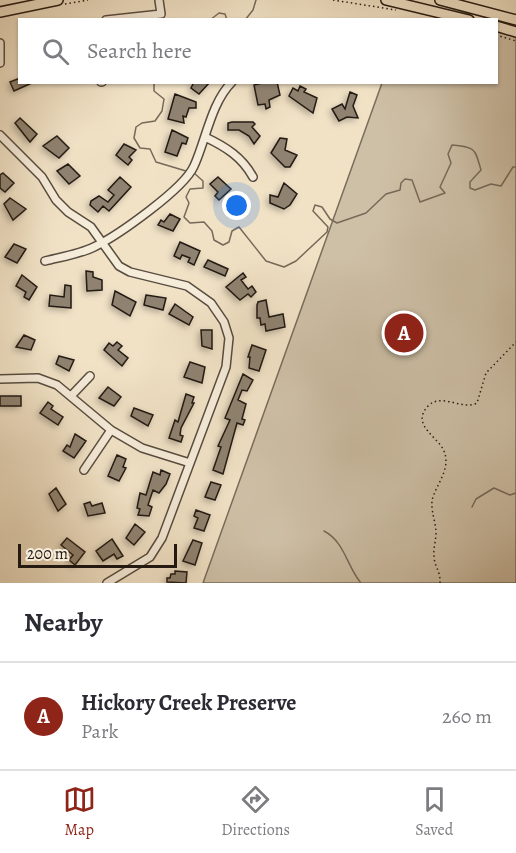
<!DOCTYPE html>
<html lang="en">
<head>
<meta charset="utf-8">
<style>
	:root { --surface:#fff; --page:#f7f7f7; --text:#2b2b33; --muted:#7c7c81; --line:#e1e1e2; --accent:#8f2418 }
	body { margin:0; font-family:Alegreya,serif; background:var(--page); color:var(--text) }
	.scale { position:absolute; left:18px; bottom:15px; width:159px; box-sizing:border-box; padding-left:6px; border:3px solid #241a12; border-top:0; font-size:16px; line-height:21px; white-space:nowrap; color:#241a12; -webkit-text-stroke:4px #f6ecda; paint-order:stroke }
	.you { position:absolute; left:237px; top:206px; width:21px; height:21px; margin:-15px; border:4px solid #fff; border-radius:50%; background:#1a73e8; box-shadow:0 0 0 9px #1a73e833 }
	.badge { display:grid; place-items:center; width:39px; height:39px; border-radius:50%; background:var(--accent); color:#fff; font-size:20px; font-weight:700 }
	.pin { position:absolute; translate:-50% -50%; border:3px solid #fff; box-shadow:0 2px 6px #0006 }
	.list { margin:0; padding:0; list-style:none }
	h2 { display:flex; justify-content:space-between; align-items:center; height:78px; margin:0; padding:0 24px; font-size:26px }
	h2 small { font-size:20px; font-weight:400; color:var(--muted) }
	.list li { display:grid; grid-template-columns:39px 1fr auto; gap:18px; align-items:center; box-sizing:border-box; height:108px; padding:0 24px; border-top:2px solid var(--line) }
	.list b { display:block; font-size:22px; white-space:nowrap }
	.list p { margin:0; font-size:20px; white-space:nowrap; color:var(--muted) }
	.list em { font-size:20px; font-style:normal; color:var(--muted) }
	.icon { flex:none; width:33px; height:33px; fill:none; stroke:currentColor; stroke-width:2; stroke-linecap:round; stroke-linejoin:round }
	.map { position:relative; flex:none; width:516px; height:583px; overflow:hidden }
	.search { position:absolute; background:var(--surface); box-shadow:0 2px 4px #0004; left:18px; right:18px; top:18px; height:66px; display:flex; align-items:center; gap:15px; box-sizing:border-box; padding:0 21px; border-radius:0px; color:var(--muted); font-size:22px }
	.sheet { height:186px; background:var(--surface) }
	nav { display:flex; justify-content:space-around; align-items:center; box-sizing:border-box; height:84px; border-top:2px solid var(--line); background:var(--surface); font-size:16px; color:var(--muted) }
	nav a { display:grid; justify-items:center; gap:3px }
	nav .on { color:var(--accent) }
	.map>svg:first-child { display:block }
	.green { fill:#cec0a7; stroke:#796d5c; stroke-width:1.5 }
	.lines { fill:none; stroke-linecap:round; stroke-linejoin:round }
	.stream { stroke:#756959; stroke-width:1.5 }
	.building { fill:#8f8270; stroke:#241a12; stroke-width:1.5; filter:url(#shadow) }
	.minor-casing { stroke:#574c3f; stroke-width:10 }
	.major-casing { stroke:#241a12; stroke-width:12 }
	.path { stroke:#241a12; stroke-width:1.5; stroke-dasharray:1.5 3; stroke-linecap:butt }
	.minor { stroke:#f6ecda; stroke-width:7 }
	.major { stroke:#f1e2c6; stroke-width:9 }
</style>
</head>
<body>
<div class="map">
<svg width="516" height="583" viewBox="0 0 516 583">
	<defs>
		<filter id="shadow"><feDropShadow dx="-2.5" dy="2.5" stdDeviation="3" flood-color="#0004"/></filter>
	</defs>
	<rect width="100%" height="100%" fill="#f1e2c6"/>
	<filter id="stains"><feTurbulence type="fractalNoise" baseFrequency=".00333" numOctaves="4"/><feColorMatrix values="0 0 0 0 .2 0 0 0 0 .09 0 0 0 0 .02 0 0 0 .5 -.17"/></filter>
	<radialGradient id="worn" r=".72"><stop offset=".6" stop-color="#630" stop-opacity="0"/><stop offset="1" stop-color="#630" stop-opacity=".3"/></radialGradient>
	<!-- green -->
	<path class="green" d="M497 31 516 37V583H203L382 83 496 82Z"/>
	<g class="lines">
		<!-- stream -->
		<path class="stream" d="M210 20 219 13 225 14 227 20
			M245 20 253 10 256 0
			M154 82V91L164 99 162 111 155 121 142 123 136 127 134 138 140 148 150 149 156 162 186 171
			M194 173 203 181V188L190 189 186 197 189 203 184 217 190 223 204 222 212 231 214 240 223 245 229 242 232 231 239 227 266 261 284 267 296 261 327 232 328 227 313 211 315 205 322 207 330 219 337 223 366 213 386 194 400 190 401 183 405 179 412 180 420 202 445 193 440 187 451 163 448 154 452 145C477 147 475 150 481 170L470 182V188L475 190 491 184 501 186 513 167H516
			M472 507 476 499 494 488 510 495 516 493
			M324 531C345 542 347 567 361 583"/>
	</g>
	<!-- building -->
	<path class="building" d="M20 78V82H34L14 91 10 82Z
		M194 82H210L199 94 191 88Z
		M266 82H277L280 95 269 100 270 107 266 109 265 104 258 105 254 85Z
		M300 86 306 89 304 92 317 98 313 113 289 96 293 88 298 91Z
		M350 92 357 95 353 106 358 118 347 117 339 121 332 109 342 104 345 109Z
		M175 94 196 102V108H189L186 117 183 116 184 123 168 119Z
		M20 118 37 134 30 142 15 123Z
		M232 122H253L255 124 252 127 260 136 254 144 249 136 239 130H228V123Z
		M172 130 188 138 186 144 182 143 177 156 165 152Z
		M57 136 69 148 59 158 43 146Z
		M280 138 287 139 285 150 297 155 290 167H285L271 153Z
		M124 144 136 150 129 157 132 160 128 165 116 155Z
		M68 164 80 176 69 184 57 171Z
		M3 173 14 183 5 192 0 188V175Z
		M120 177 131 187 109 211 103 206 98 212 90 205 91 201 99 196 108 202 114 195 108 190Z
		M218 177 231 189 219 200 215 196 218 192 210 184Z
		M284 183 297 194 290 205 284 209 270 203V195L278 197Z
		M10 198 26 209 13 220 4 204Z
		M170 214 180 219 173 231 158 225 161 220 164 222Z
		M180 242 200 251 194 265 188 262 190 258 182 255 180 259 174 256Z
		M14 244 26 249 17 263 5 257Z
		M208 260 228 269 225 276 204 267Z
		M86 271 93 272V277L102 280V290L87 291Z
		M243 273 246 277 241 280 248 289 252 286 256 292 251 297 248 294 240 300 226 287Z
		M22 275 37 287 29 300 24 297 26 292 16 286Z
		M65 285 71 286V308L49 306 50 295 64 297Z
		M115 291 136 302 130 316 112 305Z
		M146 295 166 298 163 310 144 305Z
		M266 300 269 317 283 314 285 327 266 331 265 324 261 325 260 318H257V305L258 302Z
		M175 304 193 317 189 325 169 314Z
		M201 330H212V349L202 346Z
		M24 335 35 340 31 350 16 347Z
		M117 342 122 346 118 350 128 358 122 366 104 350 109 343 113 346Z
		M252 345 266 350 259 371 249 368 250 357H248Z
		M59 356 74 360 69 371 56 364Z
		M190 362 205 367 202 383 184 377Z
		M243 374 253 380 247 391 242 390 238 400 246 404 242 419 245 420 243 425 237 423 223 474 213 470 221 447 218 446 230 420 225 418Z
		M108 387 121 397 114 406 99 398Z
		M186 394 194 397 192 403H194L181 428 180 435 183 436 181 442 169 438 175 420 178 422Z
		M0 396H21V406H0Z
		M48 402 53 406 51 409 63 417 58 425 40 413Z
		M134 408 153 415 148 426 131 416Z
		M75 434 86 441 74 458 63 451 67 445 70 447Z
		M117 455 126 459 123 467 126 468 119 481 108 476Z
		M161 470 170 474 166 484 159 493 153 490 148 505 152 507 149 516 138 515 140 509 137 508 140 493 146 495 153 472 160 475Z
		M211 482 221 485 215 500 205 497Z
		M56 488 66 504 58 511 49 494Z
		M90 502 92 506 102 503 105 513 88 516 84 504Z
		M196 510 210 515 204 531 194 528 198 518 194 516Z
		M135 524 145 532 134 545 126 538Z
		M67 538 85 552 75 565 69 560 73 555 61 545Z
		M112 539 123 556 117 559 114 554 103 561 96 551Z
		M193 540 202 543 195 565 183 561Z
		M175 571 187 572 186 583 167 582V578H170L171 574H175Z"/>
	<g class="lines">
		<defs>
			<path id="minor" d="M106 20 161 14 159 0
				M0 43V63
				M101 82H102
				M0 135 42 177 56 200 68 212 91 227 119 266 130 272 187 286 211 303 224 322 229 338 226 367 162 538 150 557 107 583
				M205 137C226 147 242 157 253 177
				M45 261C61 257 80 254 94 247 117 236 184 189 194 166 206 140 211 103 232 82
				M0 379 38 378 57 385 111 430 142 448 190 463
				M71 396 90 376
				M84 470 111 430"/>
			<path id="major" d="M386 0 469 20
				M440 0 516 20
				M0 12 58 0
				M496 26 516 32"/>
		</defs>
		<!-- minor casing -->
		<use href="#minor" class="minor-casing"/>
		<!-- major casing -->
		<use href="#major" class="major-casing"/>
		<!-- path -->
		<path class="path" d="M333 0 396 10
			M65 4 88 0
			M496 35 516 41
			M440 583C441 572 434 566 434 556 433 549 436 541 436 533 436 523 431 512 432 501 435 485 453 468 443 449 436 436 411 424 428 406 442 392 462 411 477 403L486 373 516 342"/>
		<!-- minor -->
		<use href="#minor" class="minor"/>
		<!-- major -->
		<use href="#major" class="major"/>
	</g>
	<rect width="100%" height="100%" filter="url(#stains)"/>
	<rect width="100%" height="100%" fill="url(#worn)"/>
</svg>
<div class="scale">200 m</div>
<div class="you"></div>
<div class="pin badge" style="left:404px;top:333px">A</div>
<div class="search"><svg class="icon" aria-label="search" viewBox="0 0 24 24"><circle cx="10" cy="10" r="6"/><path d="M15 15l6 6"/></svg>Search here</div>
</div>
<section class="sheet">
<h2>Nearby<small></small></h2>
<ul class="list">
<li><span class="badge">A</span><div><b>Hickory Creek Preserve</b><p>Park</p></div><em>260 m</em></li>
</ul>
</section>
<nav>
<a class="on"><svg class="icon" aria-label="map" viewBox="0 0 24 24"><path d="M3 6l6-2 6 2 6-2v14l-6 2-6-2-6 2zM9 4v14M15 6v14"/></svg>Map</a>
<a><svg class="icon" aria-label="directions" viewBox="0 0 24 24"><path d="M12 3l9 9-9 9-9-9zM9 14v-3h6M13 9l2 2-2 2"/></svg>Directions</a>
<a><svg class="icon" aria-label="saved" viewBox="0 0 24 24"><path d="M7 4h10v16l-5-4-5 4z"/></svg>Saved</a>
</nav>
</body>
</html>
